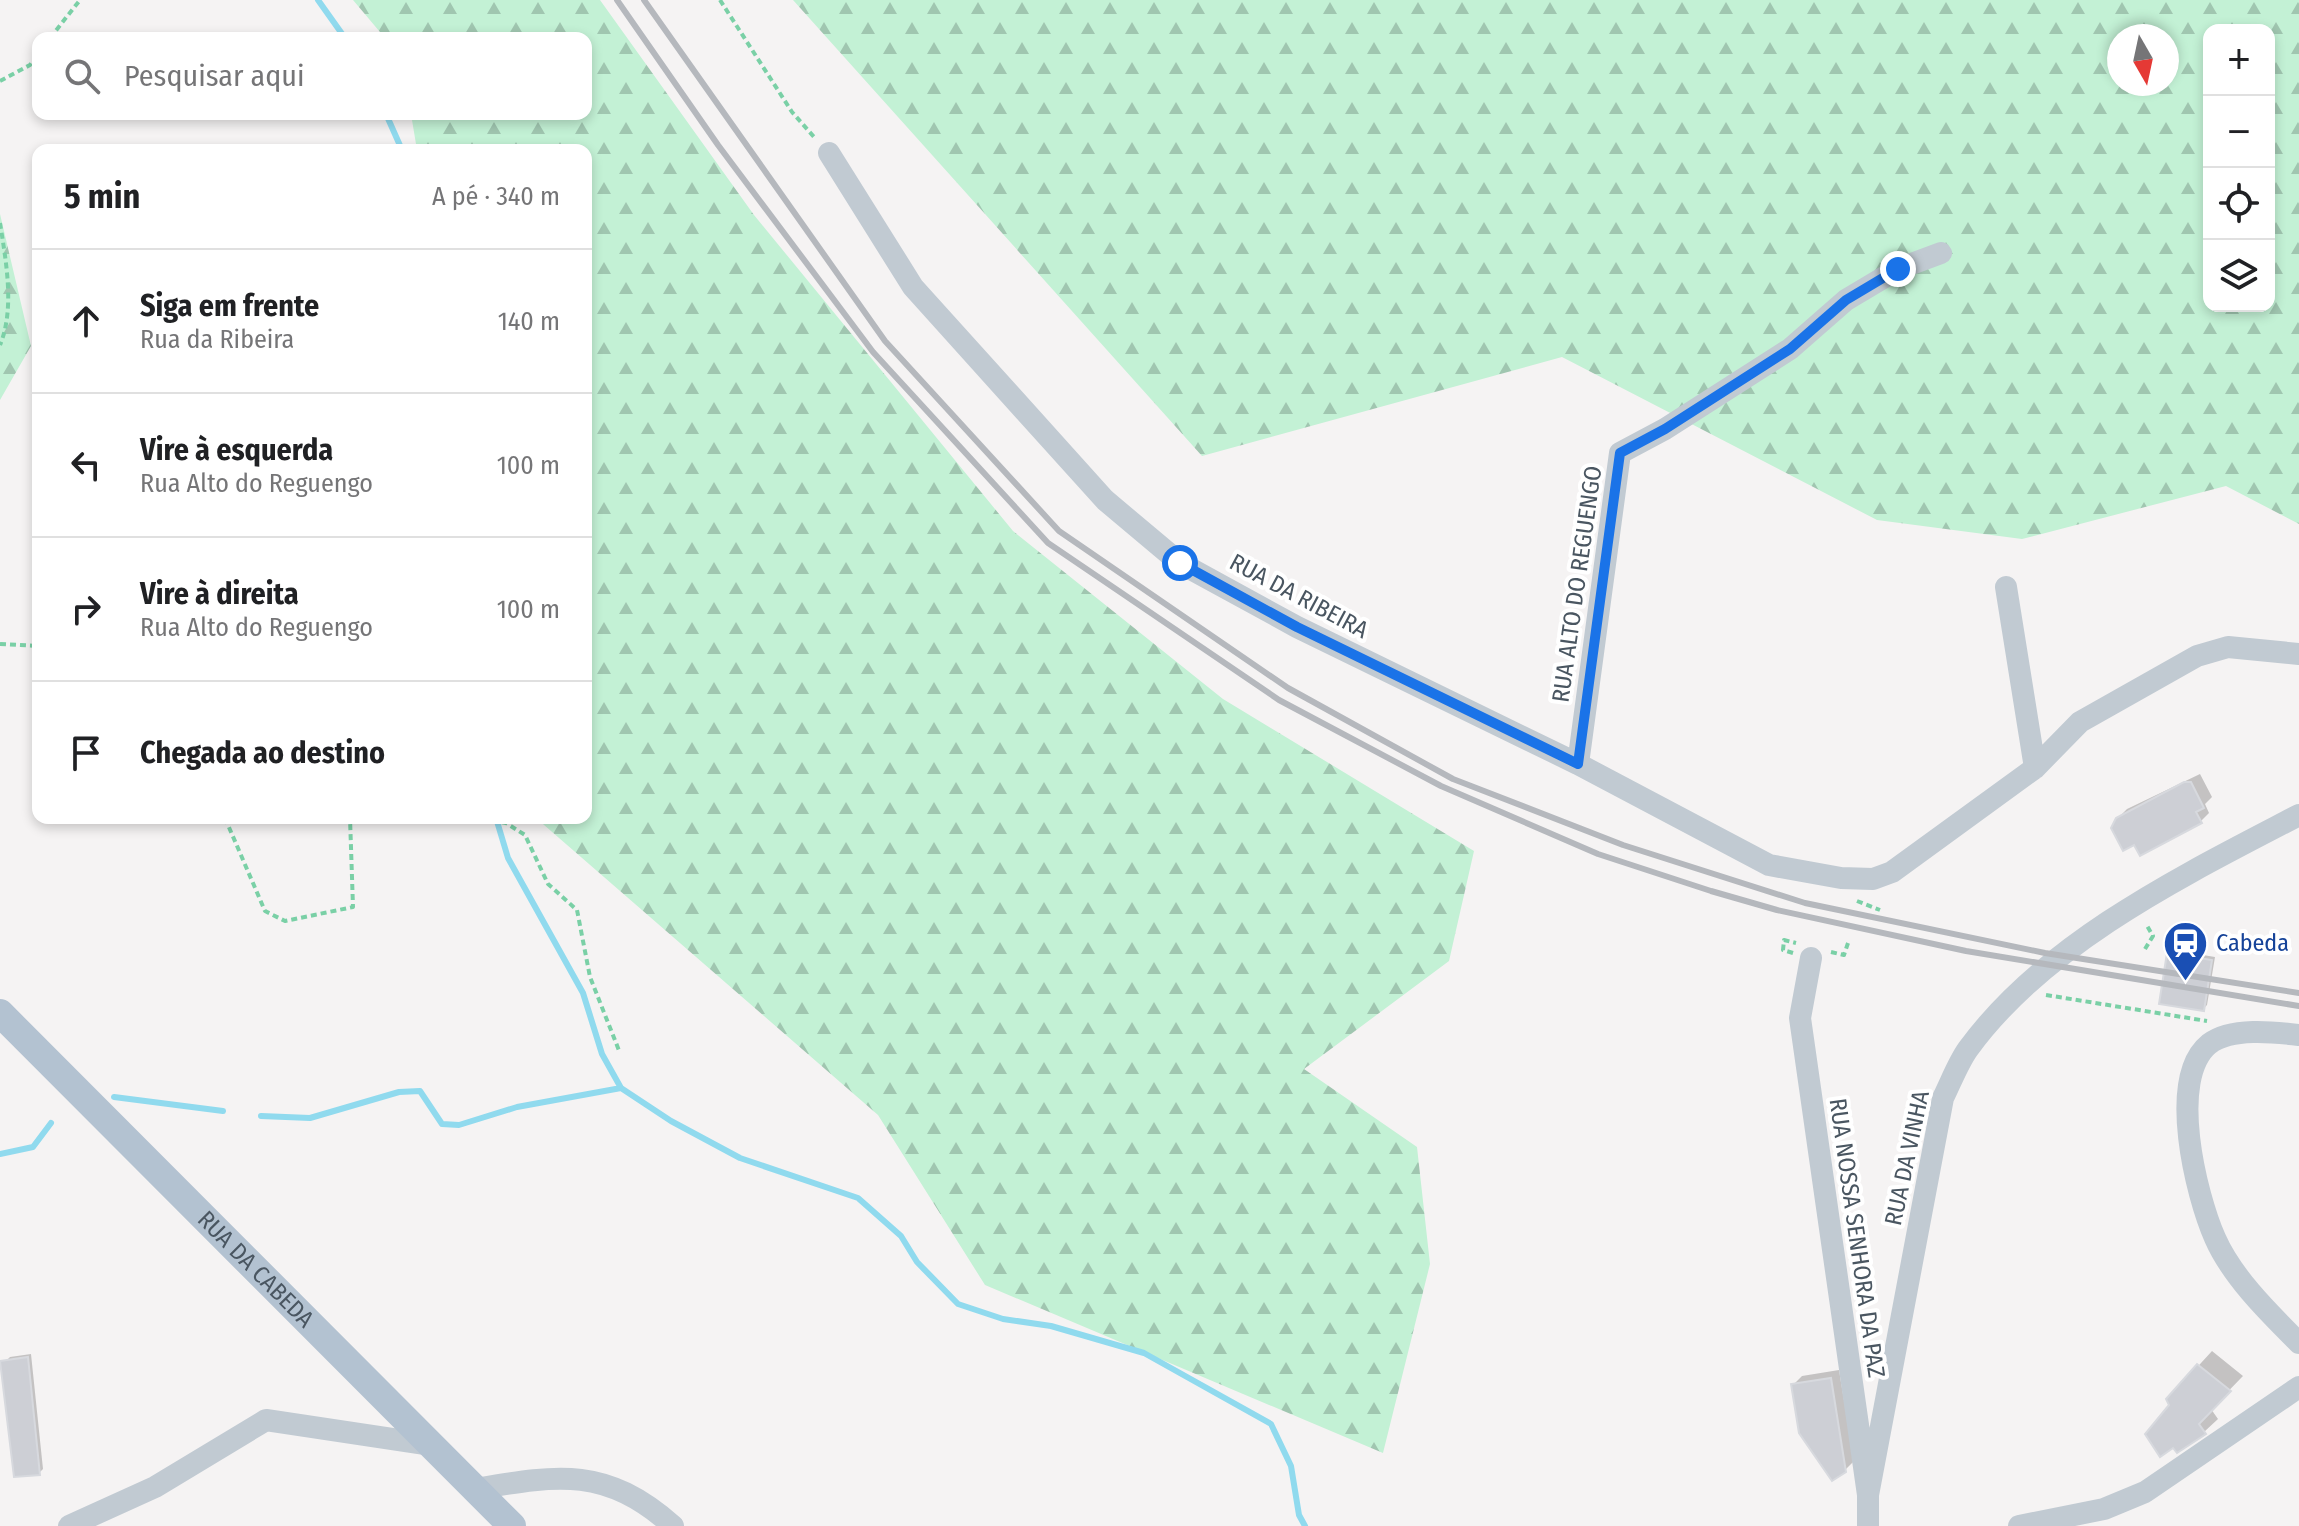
<!DOCTYPE html>
<html lang="pt">
<head>
<meta charset="utf-8">
<style>
	:root { --surface:#fff; --page:#f2f2f2; --text:#202124; --muted:#757577; --line:#e0e0e0 }
	body { margin:0; font-family:"Fira Sans Condensed",sans-serif; background:var(--page); color:var(--text) }
	.controls { position:absolute; right:24px; top:24px; display:grid; overflow:hidden; border-radius:16px; box-shadow:0 4px 12px #0003 }
	.controls button { width:72px; height:72px; display:grid; place-items:center; padding:0; border:0; border-bottom:2px solid var(--line); background:var(--surface); color:var(--text); font:40px sans-serif }
	.compass { position:absolute; left:2107px; top:24px; width:72px; height:72px; border-radius:50%; background:var(--surface); box-shadow:0 4px 12px #0003; rotate:171deg }
	.stop { position:absolute; width:24px; height:24px; margin:-18px; border:6px solid #1a73e8; border-radius:50%; background:#fff }
	.stop.end { background:#1a73e8; border-color:#fff; box-shadow:0 2px 8px #0008 }
	.list { margin:0; padding:0; list-style:none }
	h2 { display:flex; justify-content:space-between; align-items:center; height:104px; margin:0; padding:0 32px; font-size:34px }
	h2 small { font-size:26px; font-weight:400; color:var(--muted) }
	.list li { display:grid; grid-template-columns:52px 1fr auto; gap:24px; align-items:center; box-sizing:border-box; height:144px; padding:0 32px; border-top:2px solid var(--line) }
	.list b { display:block; font-size:30px; white-space:nowrap }
	.list p { margin:0; font-size:26px; white-space:nowrap; color:var(--muted) }
	.list em { font-size:26px; font-style:normal; color:var(--muted) }
	.icon { flex:none; width:44px; height:44px; fill:none; stroke:currentColor; stroke-width:2; stroke-linecap:round; stroke-linejoin:round }
	.map { position:relative; flex:none; width:2299px; height:1526px; overflow:hidden }
	.search { position:absolute; background:var(--surface); box-shadow:0 4px 12px #0003; left:32px; top:32px; width:560px; height:88px; display:flex; align-items:center; gap:20px; box-sizing:border-box; padding:0 28px; border-radius:16px; color:var(--muted); font-size:30px }
	.panel { position:absolute; background:var(--surface); box-shadow:0 4px 12px #0003; left:32px; top:144px; width:560px; height:680px; border-radius:16px }
	.map>svg:first-child { display:block }
	.forest { fill:url(#forest-firs); fill-rule:evenodd }
	.shadow { fill:#0003 }
	.lines { fill:none; stroke-linecap:round; stroke-linejoin:round }
	.stream { stroke:#90daee; stroke-width:6 }
	.building { fill:#cdcfd5; stroke:#d7d9de; stroke-width:2 }
	.path { stroke:#7ad0a6; stroke-width:4; stroke-dasharray:6 4; stroke-linecap:butt }
	.minor { stroke:#c1cad2; stroke-width:22 }
	.major { stroke:#b3c2d1; stroke-width:28 }
	.rail { stroke:#b5b8bd; stroke-width:6 }
	.route { stroke:#1a73e8; stroke-width:10 }
	.labels { text-anchor:middle; stroke-width:8; stroke-linejoin:round; paint-order:stroke }
	.street-label { font-size:24px; fill:#4a5661; stroke:#fff }
	.transit-label { font-size:24px; fill:#164399; stroke:#fff; text-anchor:start }
</style>
</head>
<body>
<div class="map">
<svg width="2299" height="1526" viewBox="0 0 2299 1526">
	<defs>
		<pattern id="forest-firs" width="22" height="20" patternUnits="userSpaceOnUse" patternTransform="scale(2)"><rect width="22" height="20" fill="#c3f1d5"/><path d="M5 1l3.5 6h-7zM16 11l3.5 6h-7z" fill="#a0c6b0"/></pattern>
	</defs>
	<rect width="100%" height="100%" fill="#f5f3f3"/>
	<!-- forest -->
	<path class="forest" d="M353 0H600L754 215 1013 531 1223 699 1474 851 1449 961 1304 1069 1417 1147 1430 1264 1383 1453 985 1285 878 1115 536 818H586V150H417L411 114H586V38H385Z
		M793 0H2299V524L2226 486 2022 539 1877 520 1562 357 1202 456ZM2209 30H2269V306H2209ZM2119 36H2167V84H2119Z
		M0 214 31 346 0 400Z"/>
	<!-- shadow -->
	<path class="shadow" d="M2200 774 2212 797 2205 804 2209 813 2201 821 2118 818 2127 809Z
		M2173 950 2215 957 2207 1005 2203 1009 2169 954Z
		M2212 1351 2243 1376 2211 1409 2218 1419 2204 1432 2168 1399Z
		M31 1354 43 1469 39 1473 6 1361 10 1357Z
		M1839 1370 1854 1461 1845 1470 1793 1385 1802 1376Z"/>
	<g class="lines">
		<!-- stream -->
		<path class="stream" d="M318 0 345 38
			M386 114 402 150
			M496 818 508 858 583 993 602 1054 621 1088 671 1121 740 1158 858 1198 901 1236 917 1262 958 1304 1003 1319 1051 1326 1144 1353 1271 1424 1291 1466 1299 1515 1305 1526
			M114 1097 223 1111
			M261 1116 310 1118 399 1092 420 1091 442 1124 459 1125 517 1107 621 1088
			M0 1154 33 1147 51 1123"/>
	</g>
	<!-- building -->
	<path class="building" d="M2184 782H2191L2204 808 2196 812 2202 823 2140 856 2134 845 2123 851 2111 828 2116 818Z
		M2167 953 2212 960 2204 1011 2159 1004Z
		M28 1357 40 1475 14 1477 0 1361Z
		M2197 1364 2231 1391 2199 1424 2206 1434 2177 1453 2173 1448 2160 1457 2145 1434 2169 1405 2166 1399Z
		M1831 1378 1846 1472 1832 1481 1799 1433 1791 1384Z"/>
	<g class="lines">
		<!-- path -->
		<path class="path" d="M720 0 792 112 814 137
			M50 38 80 0
			M0 81 30 65 38 54
			M0 223C6 261 15 309 0 345
			M0 644 38 646
			M225 818 265 911 285 921 353 907 350 818
			M472 818 506 823 525 835 548 884 577 910 590 977 620 1053
			M1857 901 1880 910
			M2145 949 2153 936 2146 924
			M1831 952 1844 955 1848 943
			M1793 953 1783 950 1784 940 1796 943
			M2046 995 2207 1021"/>
		<!-- minor -->
		<path class="minor" d="M829 153 913 287 1105 500 1180 563 1297 627 1578 764 1769 865 1841 878 1873 879 1892 872 2035 768 2080 722 2197 656 2228 647 2299 654
			M2006 587 2035 768
			M1578 764 1620 453 1665 429 1790 349 1846 300 1898 269 1941 253
			M1811 958 1800 1018 1868 1495V1526
			M2299 1035C2274 1032 2231 1027 2209 1044 2167 1078 2196 1195 2215 1238 2232 1277 2269 1313 2299 1343
			M476 1489C558 1475 605 1466 673 1526
			M1868 1495 1943 1098C1951 1082 1958 1063 1968 1049 2046 942 2184 875 2299 815
			M69 1526 155 1487 266 1420 432 1445
			M2019 1526 2104 1509 2145 1492 2299 1387"/>
		<!-- major -->
		<path class="major" id="s1" d="M0 1013 512 1526"/>
		<!-- rail -->
		<path class="rail" d="M617 0 718 145 873 352 1048 543 1279 700 1441 786 1598 854 1711 891 1777 910 1966 951 2299 1006
			M644 0 885 341 1059 531 1288 688 1453 779 1623 845 1805 903 2045 953 2299 993"/>
	</g>
	<g class="lines">
		<!-- route -->
		<path class="route" d="M1180 563 1297 627 1578 764 1620 453 1665 429 1790 349 1846 300 1898 269"/>
	</g>
	<!-- icons -->
	<defs>
		<symbol id="station-pin" viewBox="-11 -11 22 30"><path d="M0 17L-7.5 6A9.5 9.5 0 1 1 7.5 6Z" fill="#1a4fb4" stroke="#fff"/><path d="M-3-6H3Q5-6 5-4V2Q5 4 3 4L4.5 6H3L1.5 4h-3L-3 6H-4.5L-3 4Q-5 4-5 2V-4Q-5-6-3-6ZM-3.5-4v3h7v-3ZM-3.5 1v1.5H-2V1ZM2 1v1.5H3.5V1Z" fill="#fff"/></symbol>
	</defs>
	<g fill-rule="evenodd">
		<use href="#station-pin" x="2160" y="918" width="51" height="69"/>
	</g>
	<g class="labels">
		<!-- street labels -->
		<g class="street-label">
			<text transform="translate(1577 584) rotate(-82)" y="8">RUA ALTO DO REGUENGO</text>
			<text transform="translate(1299 596) rotate(28)" y="8">RUA DA RIBEIRA</text>
			<text transform="translate(1907 1158) rotate(-78)" y="8">RUA DA VINHA</text>
			<text transform="translate(1857 1238) rotate(82)" y="8">RUA NOSSA SENHORA DA PAZ</text>
			<text dy="8" stroke="none"><textPath href="#s1" startOffset="362">RUA DA CABEDA</textPath></text>
		</g>
		<!-- transit labels -->
		<g class="transit-label">
			<text x="2216" y="951">Cabeda</text>
		</g>
	</g>
</svg>
<div class="controls">
<button>+</button>
<button>−</button>
<button><svg class="icon" aria-label="locate" viewBox="0 0 24 24"><circle cx="12" cy="12" r="6"/><path d="M12 2v4M12 18v4M2 12h4M18 12h4"/></svg></button>
<button><svg class="icon" aria-label="layers" viewBox="0 0 24 24"><path d="M12 4l9 5-9 5-9-5zM3 14l9 5 9-5"/></svg></button>
</div>
<svg class="compass" viewBox="-18 -18 36 36"><path d="M0-13l5 13h-10z" fill="#e53935"/><path d="M0 13l5-13h-10z" fill="#757577"/></svg>
<div class="stop" style="left:1180px;top:563px"></div>
<div class="stop end" style="left:1898px;top:269px"></div>
<div class="search"><svg class="icon" aria-label="search" viewBox="0 0 24 24"><circle cx="10" cy="10" r="6"/><path d="M15 15l6 6"/></svg>Pesquisar aqui</div>
<section class="panel">
<h2>5 min<small>A pé · 340 m</small></h2>
<ul class="list">
<li><svg class="icon" aria-label="ahead" viewBox="0 0 24 24"><path d="M12 20V5M6 11l6-6 6 6"/></svg><div><b>Siga em frente</b><p>Rua da Ribeira</p></div><em>140 m</em></li>
<li><svg class="icon" aria-label="left" viewBox="0 0 24 24"><path d="M17 20v-9H6M10 6l-5 5 5 5"/></svg><div><b>Vire à esquerda</b><p>Rua Alto do Reguengo</p></div><em>100 m</em></li>
<li><svg class="icon" aria-label="right" viewBox="0 0 24 24"><path d="M7 20v-9h11M14 6l5 5-5 5"/></svg><div><b>Vire à direita</b><p>Rua Alto do Reguengo</p></div><em>100 m</em></li>
<li><svg class="icon" aria-label="arrive" viewBox="0 0 24 24"><path d="M6 21V4h12l-3 4 3 4H6"/></svg><div><b>Chegada ao destino</b></div></li>
</ul>
</section>
</div>
</body>
</html>
